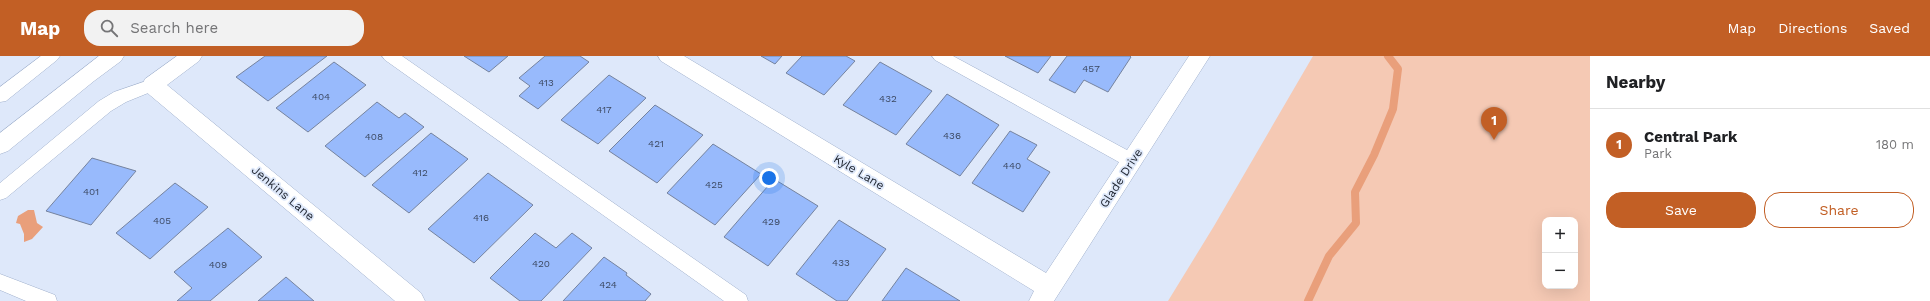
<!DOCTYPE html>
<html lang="en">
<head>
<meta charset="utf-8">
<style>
	:root { --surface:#fff; --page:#f2f2f2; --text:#202124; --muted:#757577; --line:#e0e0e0; --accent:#c25f25 }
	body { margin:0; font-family:"Work Sans",sans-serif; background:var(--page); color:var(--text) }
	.controls { position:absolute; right:12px; bottom:12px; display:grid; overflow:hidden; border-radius:8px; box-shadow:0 4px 16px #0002 }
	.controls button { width:36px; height:36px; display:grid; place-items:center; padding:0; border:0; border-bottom:1px solid var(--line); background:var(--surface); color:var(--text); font:20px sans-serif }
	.you { position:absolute; left:769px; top:122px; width:14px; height:14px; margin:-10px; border:3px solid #fff; border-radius:50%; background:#1a73e8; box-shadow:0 0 0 6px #1a73e833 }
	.badge { display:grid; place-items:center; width:26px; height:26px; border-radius:50%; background:var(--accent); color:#fff; font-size:13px; font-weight:700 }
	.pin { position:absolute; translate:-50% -33px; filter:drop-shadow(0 1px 2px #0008) }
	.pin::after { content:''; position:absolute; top:21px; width:14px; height:12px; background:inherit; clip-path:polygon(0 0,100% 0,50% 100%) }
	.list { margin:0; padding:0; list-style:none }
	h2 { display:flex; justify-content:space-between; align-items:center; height:52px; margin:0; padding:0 16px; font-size:17px }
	h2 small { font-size:13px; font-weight:400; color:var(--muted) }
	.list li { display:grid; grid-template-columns:26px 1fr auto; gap:12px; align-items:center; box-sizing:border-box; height:72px; padding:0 16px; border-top:1px solid var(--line) }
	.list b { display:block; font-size:15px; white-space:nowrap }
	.list p { margin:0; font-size:13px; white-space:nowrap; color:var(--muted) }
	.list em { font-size:13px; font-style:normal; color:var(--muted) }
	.actions { display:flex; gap:8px; padding:12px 16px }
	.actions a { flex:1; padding:9px 0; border:1px solid var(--accent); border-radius:16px; text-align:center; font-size:14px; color:var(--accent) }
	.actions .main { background:var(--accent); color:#fff }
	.icon { flex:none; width:22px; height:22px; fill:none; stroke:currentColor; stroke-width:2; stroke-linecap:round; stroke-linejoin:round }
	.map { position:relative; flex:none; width:1590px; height:245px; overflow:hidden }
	header { display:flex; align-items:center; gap:24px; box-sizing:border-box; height:56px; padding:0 20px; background:var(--accent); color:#fff }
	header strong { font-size:19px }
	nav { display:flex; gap:22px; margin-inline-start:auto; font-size:14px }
	.search { width:280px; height:36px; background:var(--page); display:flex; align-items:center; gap:10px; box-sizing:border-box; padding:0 14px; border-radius:16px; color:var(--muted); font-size:15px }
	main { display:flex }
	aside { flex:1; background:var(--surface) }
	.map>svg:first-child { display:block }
	.green { fill:#f5c9b4; fill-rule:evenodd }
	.water { fill:#e99f7b }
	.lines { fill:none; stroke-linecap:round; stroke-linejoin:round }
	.stream { stroke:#e99f7b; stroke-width:8 }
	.building { fill:#98bafc; stroke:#75839f }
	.service-casing { stroke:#a0b0cc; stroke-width:1 }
	.minor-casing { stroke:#a0b0cc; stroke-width:1 }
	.tertiary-casing { stroke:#a0b0cc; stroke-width:1 }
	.service { fill:#fff; fill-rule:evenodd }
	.minor { fill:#fff; fill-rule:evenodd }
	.tertiary { fill:#fff; fill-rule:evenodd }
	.labels { text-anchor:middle; stroke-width:3.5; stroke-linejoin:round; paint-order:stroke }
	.number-label { font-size:10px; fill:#3c4962 }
	.street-label { font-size:12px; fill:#1d232e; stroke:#dee8fa }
</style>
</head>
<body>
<header>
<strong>Map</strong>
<div class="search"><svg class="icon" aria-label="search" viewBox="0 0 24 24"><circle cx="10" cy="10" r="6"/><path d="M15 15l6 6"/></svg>Search here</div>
<nav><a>Map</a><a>Directions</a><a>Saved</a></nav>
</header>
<main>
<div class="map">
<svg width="1590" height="245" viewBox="0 0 1590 245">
	<rect width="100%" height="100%" fill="#dee8fa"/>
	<!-- green -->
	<path class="green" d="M1313 0H1590V245H1168L1214 170ZM1545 164H1575V230H1545Z"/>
	<!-- water -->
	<path class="water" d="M28 154H34L37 167 43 171 32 183 24 186V178L20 168 16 167 18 160Z"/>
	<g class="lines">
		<!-- stream -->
		<path class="stream" d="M1308 245 1329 200 1356 167 1355 136 1374 99 1393 53 1398 13 1388 0"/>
	</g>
	<!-- building -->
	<path class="building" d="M265 0H327L268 45 236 21Z
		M464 0H508L489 16Z
		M545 0H580L589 6 538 53 519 40 530 30 519 22Z
		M761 0H782L775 8Z
		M802 0H846L855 5 824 39 786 17Z
		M1005 0H1051L1038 17Z
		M1067 0H1130L1131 1 1108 36 1084 24 1075 37 1049 24Z
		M334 6 366 29 308 76 276 52Z
		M880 6 932 35 896 79 843 49Z
		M609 19 646 42 598 88 561 64Z
		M947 38 999 69 960 120 906 88Z
		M377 46 399 62 405 57 424 71 365 121 325 90Z
		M655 49 703 79 657 127 609 95Z
		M1010 75 1037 89 1027 103 1050 116 1023 156 972 127Z
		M431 77 468 103 409 157 372 129Z
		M713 88 761 118 715 169 667 137Z
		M92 102 136 115 91 169 46 155Z
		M488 117 533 149 474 207 428 173Z
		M774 123 818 150 768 210 724 181Z
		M175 127 208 151 150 203 116 177Z
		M839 164 886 193 847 245H837L796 218Z
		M228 172 262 201 210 245H177L192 232 174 216Z
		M535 177 556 192 572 177 592 192 541 245H520L490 222Z
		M604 201 627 217 626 219 651 238 645 245H563Z
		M906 212 960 245H882Z
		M286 221 314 245H258Z"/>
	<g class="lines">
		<defs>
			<path id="service" d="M41 0H60L57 4 6 45 0 46V31Z
				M382 0H402L746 239 748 245H724L385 4Z
				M932 0H953L1138 100 1140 105 1138 110 1132 112 1126 110 935 4Z
				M152 23 158 25 160 29 158 33 126 46 111 55 6 142 0 144V127L99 45 114 36Z
				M0 218 55 239 57 245H26L0 234Z"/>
			<path id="minor" d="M177 0H202L199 5 167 29 421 237 425 245H395L145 35 142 29 145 23Z
				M658 0H684L1046 217 1189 0H1210L1054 245H1029L1034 235 661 5Z"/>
			<path id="tertiary" d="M99 0H124L121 5 94 25 8 95 0 98V77Z"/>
		</defs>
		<!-- service casing -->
		<use href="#service" class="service-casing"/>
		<!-- minor casing -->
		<use href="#minor" class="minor-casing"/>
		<!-- tertiary casing -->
		<use href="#tertiary" class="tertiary-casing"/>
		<!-- service -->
		<use href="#service" class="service"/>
		<!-- minor -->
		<use href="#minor" class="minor"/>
		<!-- tertiary -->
		<use href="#tertiary" class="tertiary"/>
	</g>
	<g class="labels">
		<!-- number labels -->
		<g class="number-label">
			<text x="1091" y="16">457</text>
			<text x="546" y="30">413</text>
			<text x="321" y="44">404</text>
			<text x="888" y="46">432</text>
			<text x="604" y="57">417</text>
			<text x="952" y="83">436</text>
			<text x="374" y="84">408</text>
			<text x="656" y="91">421</text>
			<text x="1012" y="113">440</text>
			<text x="420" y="120">412</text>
			<text x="714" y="132">425</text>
			<text x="91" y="139">401</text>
			<text x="481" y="165">416</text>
			<text x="162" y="168">405</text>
			<text x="771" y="169">429</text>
			<text x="841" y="210">433</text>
			<text x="541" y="211">420</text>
			<text x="218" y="212">409</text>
			<text x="608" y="232">424</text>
		</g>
		<!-- street labels -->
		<g class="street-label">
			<text transform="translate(859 116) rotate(31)" y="4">Kyle Lane</text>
			<text transform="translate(1121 122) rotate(-57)" y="4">Glade Drive</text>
			<text transform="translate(283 137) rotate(40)" y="4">Jenkins Lane</text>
		</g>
	</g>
</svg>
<div class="controls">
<button>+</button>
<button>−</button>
</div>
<div class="you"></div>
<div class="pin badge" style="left:1494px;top:84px">1</div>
</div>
<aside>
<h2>Nearby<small></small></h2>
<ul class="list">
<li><span class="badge">1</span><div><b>Central Park</b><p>Park</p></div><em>180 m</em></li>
</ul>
<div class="actions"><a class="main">Save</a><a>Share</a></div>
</aside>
</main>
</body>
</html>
